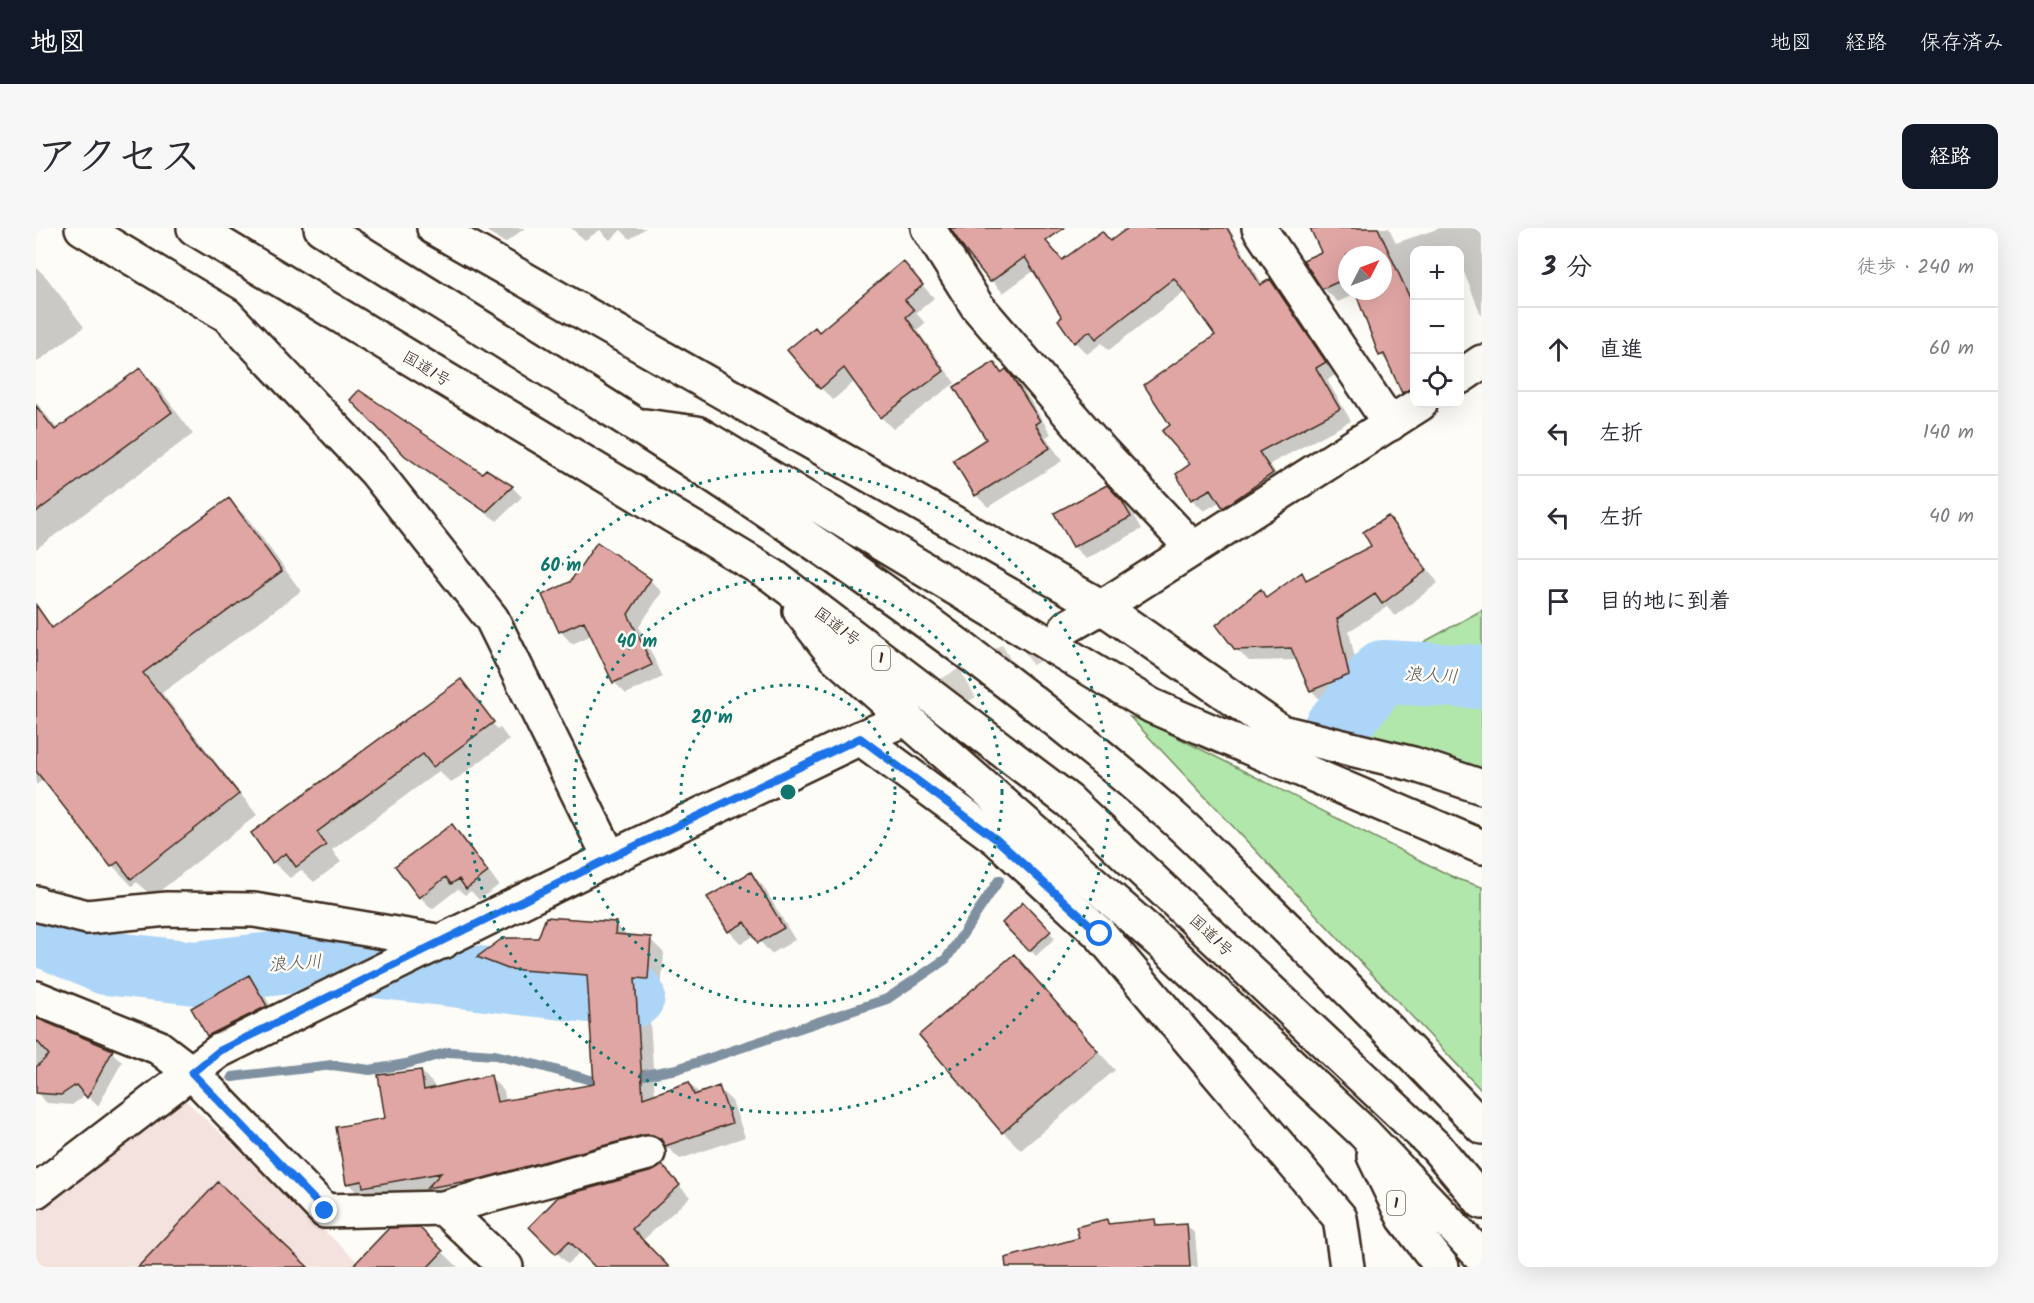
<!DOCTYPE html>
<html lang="ja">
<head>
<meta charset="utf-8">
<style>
	:root { --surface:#fff; --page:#f7f7f7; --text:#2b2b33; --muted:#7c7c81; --line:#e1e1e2; --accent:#111827 }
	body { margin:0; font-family:Kalam,"Klee One",sans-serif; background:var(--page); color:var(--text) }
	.controls { position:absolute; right:18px; top:18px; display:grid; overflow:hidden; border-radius:12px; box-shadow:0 6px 24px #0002 }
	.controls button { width:54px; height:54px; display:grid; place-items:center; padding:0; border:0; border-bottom:2px solid var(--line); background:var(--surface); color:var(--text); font:30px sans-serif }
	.compass { position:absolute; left:1302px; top:18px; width:54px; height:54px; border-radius:50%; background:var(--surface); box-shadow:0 6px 24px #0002; rotate:48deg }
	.stop { position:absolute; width:18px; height:18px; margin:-14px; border:4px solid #1a73e8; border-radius:50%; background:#fff }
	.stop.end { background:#1a73e8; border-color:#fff; box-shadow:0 2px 6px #0008 }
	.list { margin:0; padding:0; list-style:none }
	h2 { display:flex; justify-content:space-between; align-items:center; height:78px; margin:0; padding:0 24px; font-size:26px }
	h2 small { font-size:20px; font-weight:400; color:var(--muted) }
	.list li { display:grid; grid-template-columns:39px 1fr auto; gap:18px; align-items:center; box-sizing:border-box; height:84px; padding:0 24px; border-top:2px solid var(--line) }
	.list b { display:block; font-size:22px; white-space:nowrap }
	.list em { font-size:20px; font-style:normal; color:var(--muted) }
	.icon { flex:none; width:33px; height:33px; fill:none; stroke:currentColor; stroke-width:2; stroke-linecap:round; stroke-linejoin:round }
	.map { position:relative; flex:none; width:1446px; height:1039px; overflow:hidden; border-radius:12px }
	header { display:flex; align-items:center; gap:36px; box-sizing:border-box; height:84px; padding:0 30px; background:var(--accent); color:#fff }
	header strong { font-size:28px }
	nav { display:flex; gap:33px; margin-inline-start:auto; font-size:21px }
	.intro { display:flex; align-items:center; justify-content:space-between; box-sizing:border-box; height:144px; padding:0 36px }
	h1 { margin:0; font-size:42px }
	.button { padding:15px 27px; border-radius:12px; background:var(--accent); color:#fff; font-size:21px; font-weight:700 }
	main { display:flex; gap:36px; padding:0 36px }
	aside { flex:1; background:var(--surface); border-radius:12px; box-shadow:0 6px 24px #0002 }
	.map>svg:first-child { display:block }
	.built { fill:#f4e2de }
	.green { fill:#b1e7aa; stroke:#768864; stroke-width:1.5 }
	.shadow { fill:#0003; fill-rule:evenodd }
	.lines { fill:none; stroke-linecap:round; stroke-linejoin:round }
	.stream { stroke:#7f91a0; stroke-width:10 }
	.river { stroke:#add5f7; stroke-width:64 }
	.building { fill:#e0a6a4; stroke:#3b2a1e; stroke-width:1.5 }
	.secondary-tunnel { stroke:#d6d2cc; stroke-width:33; stroke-dasharray:33 16; stroke-linecap:butt }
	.street-casing { stroke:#3b2a1e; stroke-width:38 }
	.secondary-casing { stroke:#3b2a1e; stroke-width:38 }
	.highway-casing { stroke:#3b2a1e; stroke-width:38 }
	.street { stroke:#fdfcf7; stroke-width:33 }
	.secondary { stroke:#fdfcf7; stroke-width:33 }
	.highway { stroke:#fdfcf7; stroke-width:33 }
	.route { stroke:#1a73e8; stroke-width:8 }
	.ring { fill:none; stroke:#0f766e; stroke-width:3; stroke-dasharray:3 6 }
	.labels { text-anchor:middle; stroke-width:5; stroke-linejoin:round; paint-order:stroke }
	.shield { fill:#fdfcf7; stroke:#75695f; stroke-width:1.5 }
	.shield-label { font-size:15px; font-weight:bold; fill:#3b2a1e }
	.street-label { font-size:16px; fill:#3b2a1e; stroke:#fdfcf7 }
	.water-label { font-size:18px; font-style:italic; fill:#585554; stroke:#fdfcf7 }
	.centre { fill:#0f766e; stroke:#fdfcf7; stroke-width:3 }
	.ring-label { font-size:18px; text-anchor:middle; font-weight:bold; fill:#0f766e; stroke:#fdfcf7; stroke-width:5; stroke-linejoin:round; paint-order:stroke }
</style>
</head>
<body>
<header>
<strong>地図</strong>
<nav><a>地図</a><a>経路</a><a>保存済み</a></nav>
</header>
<div class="intro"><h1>アクセス</h1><a class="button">経路</a></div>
<main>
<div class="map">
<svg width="1446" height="1039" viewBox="0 0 1446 1039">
	<rect width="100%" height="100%" fill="#fdfcf7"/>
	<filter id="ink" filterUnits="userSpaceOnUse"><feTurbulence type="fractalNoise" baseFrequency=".0167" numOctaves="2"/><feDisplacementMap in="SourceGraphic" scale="12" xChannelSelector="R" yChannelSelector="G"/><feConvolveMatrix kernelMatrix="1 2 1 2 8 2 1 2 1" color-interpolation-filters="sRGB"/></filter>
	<g filter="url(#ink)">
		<!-- built -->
		<path class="built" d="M147 870 327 1039H0V983L86 909Z"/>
		<!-- green -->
		<path class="green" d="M1446 382V550L1319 506 1357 431Z
			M1094 489 1113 495 1421 651 1446 659V863Z"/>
		<!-- shadow -->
		<path class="shadow" d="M446 0H489L469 15Z
			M535 0H610L594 11 585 2 574 12 564 2 549 12Z
			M917 0H1002L1000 1 1027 33 1066 5 1075 14 1095 0H1193L1227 57 1234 52 1246 64 1301 146 1291 152 1315 193 1234 236 1248 258 1200 291 1185 273 1168 283 1156 271 1157 236 1136 198 1181 107 1149 63 1073 122 1066 115 1051 126 1039 114 1028 90 999 42 967 65 932 26Z
			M1275 0H1353L1360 15 1404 0H1446V89L1427 42 1424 43V22H1378V58L1376 59 1378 65V164L1375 165 1361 151 1354 137 1345 127 1321 65 1302 74 1287 60V25ZM1311 27H1347V63H1311Z
			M867 35 898 70 880 85 889 95 881 102 919 155 857 201 845 189 819 153 797 172 785 160 784 106Z
			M0 39 11 50 48 99 0 135Z
			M958 136 966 145 970 143 987 161 1015 206 1010 209 1026 233 952 279 940 267 952 212Z
			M104 142 125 163 157 206 0 321V174L22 202Z
			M316 172 447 247 476 259 486 269 461 293 381 238Z
			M1084 271 1098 287 1106 301 1050 331 1038 319Z
			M193 272 213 292 265 363 126 465 221 587 116 669 101 654 96 658 77 638 8 551 0 557V411L17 402Z
			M1352 290 1364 302 1402 355 1359 388 1351 379 1313 403 1325 459 1287 475 1275 462 1262 432 1213 433 1200 421 1225 363 1232 370 1266 346 1272 352 1338 318Z
			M614 352 626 364 603 399 627 449 590 466 578 454 556 407 536 416 524 403Z
			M425 453 441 469 473 512 415 555 403 543 296 622 305 634 278 654 265 642 254 650 237 634ZM437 469H440L464 500 461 501Z
			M416 598 428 610 463 657 443 672 435 663 429 667 422 661 396 681 384 669Z
			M715 645 727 658 759 712 735 726 719 707 705 716 693 703Z
			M987 676 1019 710 1000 728 968 695Z
			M579 696 593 709 614 711 628 725 625 764 612 763 619 868 653 855 664 866 682 860 696 873 709 909 644 931 632 920H622L406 973 395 963 343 972 325 969 312 955 350 891 385 843 398 857 399 861 454 849 468 863 470 874 560 857 553 759 487 754 456 743 443 729 503 711Z
			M978 728 1079 842 985 922 967 904 885 808Z
			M213 749 225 761 242 791 185 820 173 807 157 780Z
			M0 795 76 824 86 834 62 878 50 867 36 877 11 875 0 864Z
			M637 951 654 969 606 1013 631 1039H561L545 1023 532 1036 495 999Z
			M1070 992 1075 997 1118 992 1125 999 1151 997 1159 1006 1162 1039H994L1045 1011Z
			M383 1001 422 1039H318Z"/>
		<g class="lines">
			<!-- stream -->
			<path class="stream" d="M196 849 296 837 334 842 370 836 413 824 459 827 505 838 565 855 571 854
				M592 850 641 841 851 771 910 731 963 652"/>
			<!-- river -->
			<path class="river" d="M1299 501 1347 444 1446 449
				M0 704 70 735 159 745 278 731 597 768"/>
		</g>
		<!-- building -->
		<path class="building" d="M914 0H1028L1010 13 1026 32 1066 3 1074 13 1092 0H1191L1224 57 1234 51 1290 134 1280 140 1304 181 1223 224 1237 245 1187 280 1175 261 1155 272 1140 246 1154 236 1126 203 1134 197 1108 157 1179 107 1138 50 1060 111 1054 103 1038 115 1022 92 1026 89 989 29 954 54 928 21Z
			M1274 0H1342L1378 79V159L1366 165 1348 126 1343 128 1319 63H1347V27H1311V50L1286 61 1267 32 1285 24Z
			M867 33 887 57 869 72 878 82 870 89 908 143 844 190 808 140 784 161 751 122 779 99 783 104Z
			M958 134 965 145 970 141 975 147 1004 193 999 196 1014 220 939 268 917 232 950 211 918 159Z
			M104 140 136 184 0 284V178L19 202Z
			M323 162 446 245 450 241 477 258 450 284 369 228 314 172Z
			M1071 257 1086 273 1095 289 1037 319 1018 285Z
			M193 270 246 343 107 445 203 566 95 651 82 634 75 639 0 543V377L16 400Z
			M1352 288 1391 342 1346 376 1339 366 1301 391 1313 447 1274 463 1255 420 1199 422 1180 397 1225 361 1230 370 1266 344 1270 352 1335 318 1327 304Z
			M561 314 615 351 592 386 616 437 577 455 548 393 523 404 506 367 534 354Z
			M425 451 458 494 397 539 387 526 281 604 290 617 260 639 250 625 236 635 215 605Z
			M416 596 452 644 430 661 423 651 415 656 410 649 383 670 359 638Z
			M715 644 748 700 722 715 709 694 692 704 671 669Z
			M987 674 1015 703 993 723 966 695Z
			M510 689 580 694 579 706 615 709 612 751 599 750 607 870 653 854 658 867 683 858 696 895 629 918 625 911 617 907H607L444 951 391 960 405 945 327 959 326 953 310 956 300 899 349 890 342 847 385 842 388 862 455 847 461 874 558 856 551 747 472 741 441 729 467 710H502Z
			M978 726 1062 823 966 905 883 807Z
			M213 747 231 778 171 808 155 780Z
			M0 790 77 822 51 870 40 857 25 867 0 865V839L13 827 0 812Z
			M626 937 644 957 596 1001 633 1039H559L533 1013 520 1026 493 999 522 969 617 943Z
			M182 954 272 1039H102Z
			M1071 991 1072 996 1119 991 1120 998 1151 996 1154 1039H970L969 1030 1043 1010 1040 999Z
			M383 999 407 1023 392 1039H316L353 1000Z"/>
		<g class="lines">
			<!-- secondary-tunnel -->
			<path class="secondary-tunnel" d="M860 495 1029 400"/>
			<defs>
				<path id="street" d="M46 0 191 87 340 244 456 391 574 630
					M398 0 1066 379 1245 504 1377 536 1446 559
					M892 0 941 78 1066 224 1156 320
					M1223 0 1354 196
					M824 510 961 611 1064 706 1304 990 1311 1039
					M0 675 3 677 51 689 131 681 218 682 407 714
					M0 770 122 819 156 845 289 983 407 980 470 1039
					M407 980 612 925"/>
				<path id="secondary" d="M1424 149 1446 134
					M1031 399 1066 379 1384 176
					M0 963 183 823 574 630 824 510 860 495"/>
				<path id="highway" d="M158 0 737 348 1033 573 1401 920 1446 974
					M285 0C574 180 868 356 1126 580 1158 607 1187 638 1217 667 1295 743 1371 820 1446 899
					M609 198 661 205 1116 478 1446 619
					M764 383 799 428 1130 719 1327 904 1446 1029
					M1338 928 1368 990 1406 1039"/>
			</defs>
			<!-- street casing -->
			<use href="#street" class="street-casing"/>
			<!-- secondary casing -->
			<use href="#secondary" class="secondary-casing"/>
			<!-- highway casing -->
			<use href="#highway" class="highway-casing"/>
			<!-- street -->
			<use href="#street" class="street"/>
			<!-- secondary -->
			<use href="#secondary" class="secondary"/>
			<!-- highway -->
			<use href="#highway" class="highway"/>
		</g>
	</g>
	<g class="lines" filter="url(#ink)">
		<!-- route -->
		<path class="route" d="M289 983 156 845 183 823 574 630 824 510 960 611 1064 706"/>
	</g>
	<!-- distance rings -->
	<g class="ring">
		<circle cx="752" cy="564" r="107"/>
		<circle cx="752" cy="564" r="214"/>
		<circle cx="752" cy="564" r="321"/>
	</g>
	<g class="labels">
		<!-- shield labels -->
		<g class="shield">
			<rect x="836" y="418" width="18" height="24" rx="4.5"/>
			<rect x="1351" y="963" width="18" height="24" rx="4.5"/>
		</g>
		<g class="shield-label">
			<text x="845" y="435">1</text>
			<text x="1360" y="980">1</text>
		</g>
		<!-- street labels -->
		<g class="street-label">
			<text transform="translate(391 140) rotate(31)" y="6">国道1号</text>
			<text transform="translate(802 398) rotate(37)" y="6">国道1号</text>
			<text transform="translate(1176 707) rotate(43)" y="6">国道1号</text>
		</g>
		<!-- water labels -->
		<g class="water-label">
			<text transform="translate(1395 447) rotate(3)" y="6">浪人川</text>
			<text transform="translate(259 735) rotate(-4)" y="6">浪人川</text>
		</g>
	</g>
	<circle cx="752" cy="564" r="9" class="centre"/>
	<g class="ring-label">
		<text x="525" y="343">60 m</text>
		<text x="601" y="419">40 m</text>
		<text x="676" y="495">20 m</text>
	</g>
</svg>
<div class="controls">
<button>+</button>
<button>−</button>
<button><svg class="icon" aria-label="locate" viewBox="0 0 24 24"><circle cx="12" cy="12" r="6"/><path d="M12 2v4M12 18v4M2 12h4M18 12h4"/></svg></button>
</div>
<svg class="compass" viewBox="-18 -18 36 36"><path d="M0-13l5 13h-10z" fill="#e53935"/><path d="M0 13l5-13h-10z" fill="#7c7c81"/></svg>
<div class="stop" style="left:1064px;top:706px"></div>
<div class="stop end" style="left:289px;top:983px"></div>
</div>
<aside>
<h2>3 分<small>徒歩 · 240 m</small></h2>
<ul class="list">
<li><svg class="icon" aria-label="ahead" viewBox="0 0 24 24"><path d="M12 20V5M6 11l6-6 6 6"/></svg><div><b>直進</b></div><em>60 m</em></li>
<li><svg class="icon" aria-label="left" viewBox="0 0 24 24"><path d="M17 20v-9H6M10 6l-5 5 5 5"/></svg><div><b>左折</b></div><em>140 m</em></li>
<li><svg class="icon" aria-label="left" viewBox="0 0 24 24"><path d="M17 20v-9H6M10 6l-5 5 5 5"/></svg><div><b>左折</b></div><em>40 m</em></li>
<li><svg class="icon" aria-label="arrive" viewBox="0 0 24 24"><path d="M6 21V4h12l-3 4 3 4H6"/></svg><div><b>目的地に到着</b></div></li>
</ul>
</aside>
</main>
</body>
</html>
